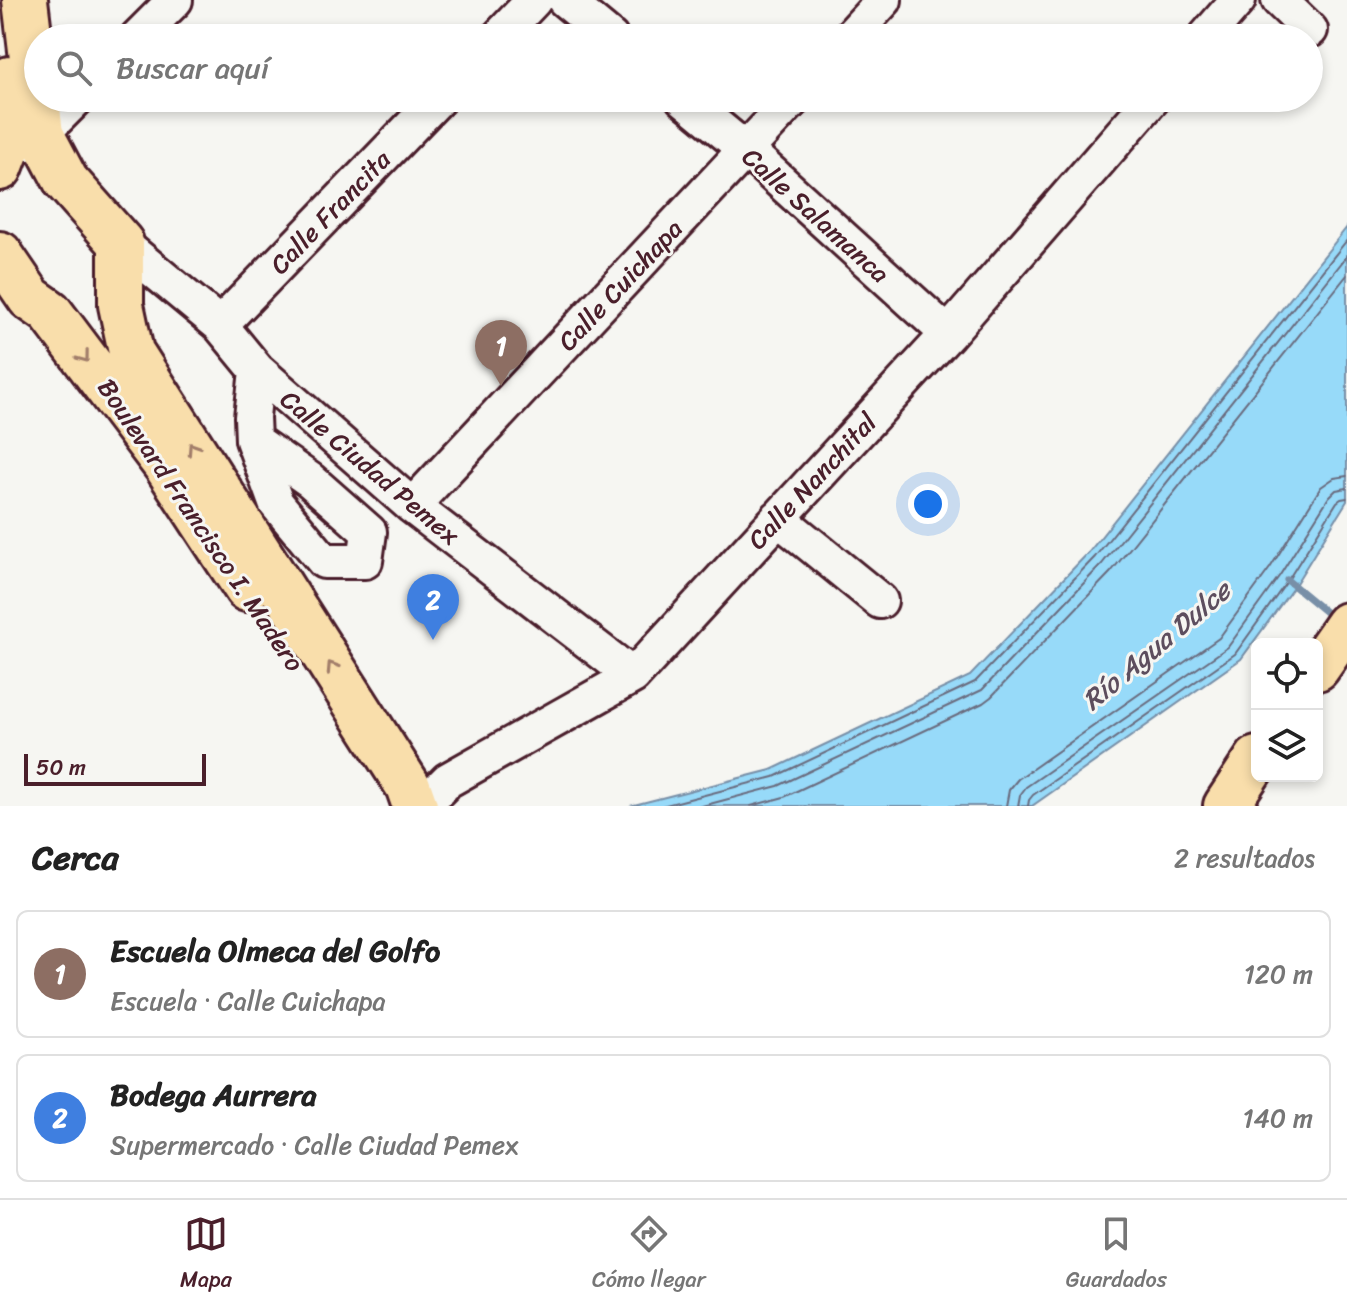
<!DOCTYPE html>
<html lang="es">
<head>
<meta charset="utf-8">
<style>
	:root { --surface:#fff; --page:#f6f6f6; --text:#222; --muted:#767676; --line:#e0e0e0; --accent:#4a1f2b }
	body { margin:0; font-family:Sriracha,sans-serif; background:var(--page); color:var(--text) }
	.controls { position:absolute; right:24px; bottom:24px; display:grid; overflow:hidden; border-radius:12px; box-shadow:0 4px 12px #0003 }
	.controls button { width:72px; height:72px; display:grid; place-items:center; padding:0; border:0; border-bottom:2px solid var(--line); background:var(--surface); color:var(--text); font:40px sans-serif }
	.scale { position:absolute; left:24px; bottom:20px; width:182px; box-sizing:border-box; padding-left:8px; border:4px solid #4a1f2b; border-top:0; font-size:22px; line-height:28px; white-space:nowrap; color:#4a1f2b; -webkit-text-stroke:6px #f6f6f2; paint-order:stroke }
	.you { position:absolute; left:928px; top:504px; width:28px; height:28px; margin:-20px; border:6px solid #fff; border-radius:50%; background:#1a73e8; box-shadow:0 0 0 12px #1a73e833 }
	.badge { display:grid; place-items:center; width:52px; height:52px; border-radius:50%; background:var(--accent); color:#fff; font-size:26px; font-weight:700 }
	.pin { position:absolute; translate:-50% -66px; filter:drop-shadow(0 2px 4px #0008) }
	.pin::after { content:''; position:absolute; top:42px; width:28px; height:24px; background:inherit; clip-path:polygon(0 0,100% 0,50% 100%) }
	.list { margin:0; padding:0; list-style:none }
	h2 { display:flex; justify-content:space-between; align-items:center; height:104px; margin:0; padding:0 32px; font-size:34px }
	h2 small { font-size:26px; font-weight:400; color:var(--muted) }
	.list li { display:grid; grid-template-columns:52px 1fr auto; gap:24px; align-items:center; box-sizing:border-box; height:128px; margin:0 16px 16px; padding:0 16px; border:2px solid var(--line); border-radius:12px }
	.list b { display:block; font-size:30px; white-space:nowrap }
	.list p { margin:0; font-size:26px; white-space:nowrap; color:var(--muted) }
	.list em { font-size:26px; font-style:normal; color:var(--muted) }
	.icon { flex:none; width:44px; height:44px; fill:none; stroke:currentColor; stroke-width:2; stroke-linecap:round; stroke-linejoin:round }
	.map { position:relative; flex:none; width:1347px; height:806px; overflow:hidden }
	.search { position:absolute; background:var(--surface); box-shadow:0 4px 12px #0003; left:24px; right:24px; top:24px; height:88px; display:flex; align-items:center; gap:20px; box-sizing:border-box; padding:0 28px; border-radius:44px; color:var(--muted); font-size:30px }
	.sheet { height:392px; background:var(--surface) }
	nav { display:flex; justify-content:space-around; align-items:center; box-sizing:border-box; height:112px; border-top:2px solid var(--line); background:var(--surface); font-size:22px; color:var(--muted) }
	nav a { display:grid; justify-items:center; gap:4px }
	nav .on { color:var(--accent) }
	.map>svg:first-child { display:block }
	.water { fill:#97daf9; stroke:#788fa7; stroke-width:2 }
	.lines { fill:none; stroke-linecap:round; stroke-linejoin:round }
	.shore { stroke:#696a7d; stroke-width:2 }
	.stream { stroke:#788fa7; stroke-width:7 }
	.minor-casing { stroke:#4a1f2b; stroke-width:40 }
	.major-casing { stroke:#4a1f2b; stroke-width:50 }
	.minor { stroke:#f6f6f2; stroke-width:34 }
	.major { stroke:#f9deab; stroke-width:44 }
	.oneway { stroke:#a27e6b }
	.labels { text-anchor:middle; stroke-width:6; stroke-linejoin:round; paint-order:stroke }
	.street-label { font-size:26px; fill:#4a1f2b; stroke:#f6f6f2 }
	.water-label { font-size:28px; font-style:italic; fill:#5d4e5e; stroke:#f6f6f2 }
</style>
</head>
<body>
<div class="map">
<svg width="1347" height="806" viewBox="0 0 1347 806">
	<rect width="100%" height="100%" fill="#f6f6f2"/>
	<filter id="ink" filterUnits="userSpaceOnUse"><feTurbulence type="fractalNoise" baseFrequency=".0125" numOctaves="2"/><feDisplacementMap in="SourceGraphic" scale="16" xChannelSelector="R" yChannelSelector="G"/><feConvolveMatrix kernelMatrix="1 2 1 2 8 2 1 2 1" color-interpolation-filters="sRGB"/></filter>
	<g filter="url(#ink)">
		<!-- water -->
		<path class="water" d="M1347 227V501L1295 585 1241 659 1032 806H630L771 770 970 676 1089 552Z"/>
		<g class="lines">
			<!-- shore -->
			<path class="shore" d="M662 806 774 777 975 682 1095 557 1347 240
				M702 806 778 786 982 690 1102 564 1347 256
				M751 806 784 797 983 703 991 697 1111 572 1347 275
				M1006 806 1009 790 1018 779 1219 638 1270 568 1321 487 1334 478 1347 476
				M1018 806 1020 795 1026 787 1228 647 1280 575 1329 497 1336 490 1347 488
				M1028 806 1029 800 1033 795 1235 654 1288 580 1337 502 1341 499 1347 498"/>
			<!-- stream -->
			<path class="stream" d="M1287 580 1333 618"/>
			<defs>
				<path id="minor" d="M565 0 611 38
					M1279 0 1310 30
					M137 38 175 0
					M498 38 534 0
					M849 38 884 0
					M1205 38 1238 0
					M683 98 746 150 948 334
					M27 143 41 134 77 98
					M121 243 220 325 257 370 412 506 633 676
					M220 325 439 98
					M253 440 310 480 369 532 365 561H324L276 503 253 440 252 417 257 370
					M412 506 794 98
					M778 518 880 601
					M422 806 448 780 633 676 948 334 1153 98"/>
				<path id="major" d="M25 0 41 134 66 181 121 243V305L131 352 408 786 415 806
					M0 168 17 124 10 79
					M0 254 30 298 50 312 167 467 247 589
					M1317 668 1347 625
					M1226 806 1257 759"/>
			</defs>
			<!-- minor casing -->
			<use href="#minor" class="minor-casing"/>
			<!-- major casing -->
			<use href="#major" class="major-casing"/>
			<!-- minor -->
			<use href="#minor" class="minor"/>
			<!-- major -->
			<use href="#major" class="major"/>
		</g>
		<!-- one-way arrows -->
		<defs><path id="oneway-chevron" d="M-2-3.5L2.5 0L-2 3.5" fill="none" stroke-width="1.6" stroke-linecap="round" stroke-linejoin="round" transform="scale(2)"/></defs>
		<g class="oneway">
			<use href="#oneway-chevron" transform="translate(84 357) rotate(53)"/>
			<use href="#oneway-chevron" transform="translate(193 448) rotate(-123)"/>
			<use href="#oneway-chevron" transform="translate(332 667) rotate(-123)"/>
		</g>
	</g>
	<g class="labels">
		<!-- street labels -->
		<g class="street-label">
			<text transform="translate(330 212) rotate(-46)" y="9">Calle Francita</text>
			<text transform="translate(816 215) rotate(42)" y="9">Calle Salamanca</text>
			<text transform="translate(620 285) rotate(-47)" y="9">Calle Cuichapa</text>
			<text transform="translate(370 467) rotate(40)" y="9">Calle Ciudad Pemex</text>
			<text transform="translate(812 481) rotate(-47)" y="9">Calle Nanchital</text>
			<text transform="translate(201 525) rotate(56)" y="9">Boulevard Francisco I. Madero</text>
		</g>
		<!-- water labels -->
		<g class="water-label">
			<text transform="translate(1156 645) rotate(-40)" y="10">Río Agua Dulce</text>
		</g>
	</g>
</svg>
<div class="controls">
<button><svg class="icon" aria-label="locate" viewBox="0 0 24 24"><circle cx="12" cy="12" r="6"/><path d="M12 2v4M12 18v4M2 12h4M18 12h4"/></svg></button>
<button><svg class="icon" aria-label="layers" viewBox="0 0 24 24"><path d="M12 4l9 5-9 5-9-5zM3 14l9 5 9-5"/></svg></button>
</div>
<div class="scale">50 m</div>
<div class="you"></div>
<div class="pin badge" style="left:501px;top:386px;background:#8d6e63">1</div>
<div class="pin badge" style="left:433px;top:640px;background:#3f7fe0">2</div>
<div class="search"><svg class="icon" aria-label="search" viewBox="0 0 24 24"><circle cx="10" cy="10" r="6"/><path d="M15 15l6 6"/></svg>Buscar aquí</div>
</div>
<section class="sheet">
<h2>Cerca<small>2 resultados</small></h2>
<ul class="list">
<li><span class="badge" style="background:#8d6e63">1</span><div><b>Escuela Olmeca del Golfo</b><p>Escuela · Calle Cuichapa</p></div><em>120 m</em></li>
<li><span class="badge" style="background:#3f7fe0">2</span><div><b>Bodega Aurrera</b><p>Supermercado · Calle Ciudad Pemex</p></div><em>140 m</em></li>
</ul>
</section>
<nav>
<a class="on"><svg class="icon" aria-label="map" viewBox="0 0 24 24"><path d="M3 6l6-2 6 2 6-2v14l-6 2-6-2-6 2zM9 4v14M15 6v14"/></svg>Mapa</a>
<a><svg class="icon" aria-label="directions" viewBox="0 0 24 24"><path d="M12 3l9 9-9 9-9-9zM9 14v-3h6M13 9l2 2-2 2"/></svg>Cómo llegar</a>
<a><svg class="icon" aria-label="saved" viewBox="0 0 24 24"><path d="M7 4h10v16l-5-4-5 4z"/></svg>Guardados</a>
</nav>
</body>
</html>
